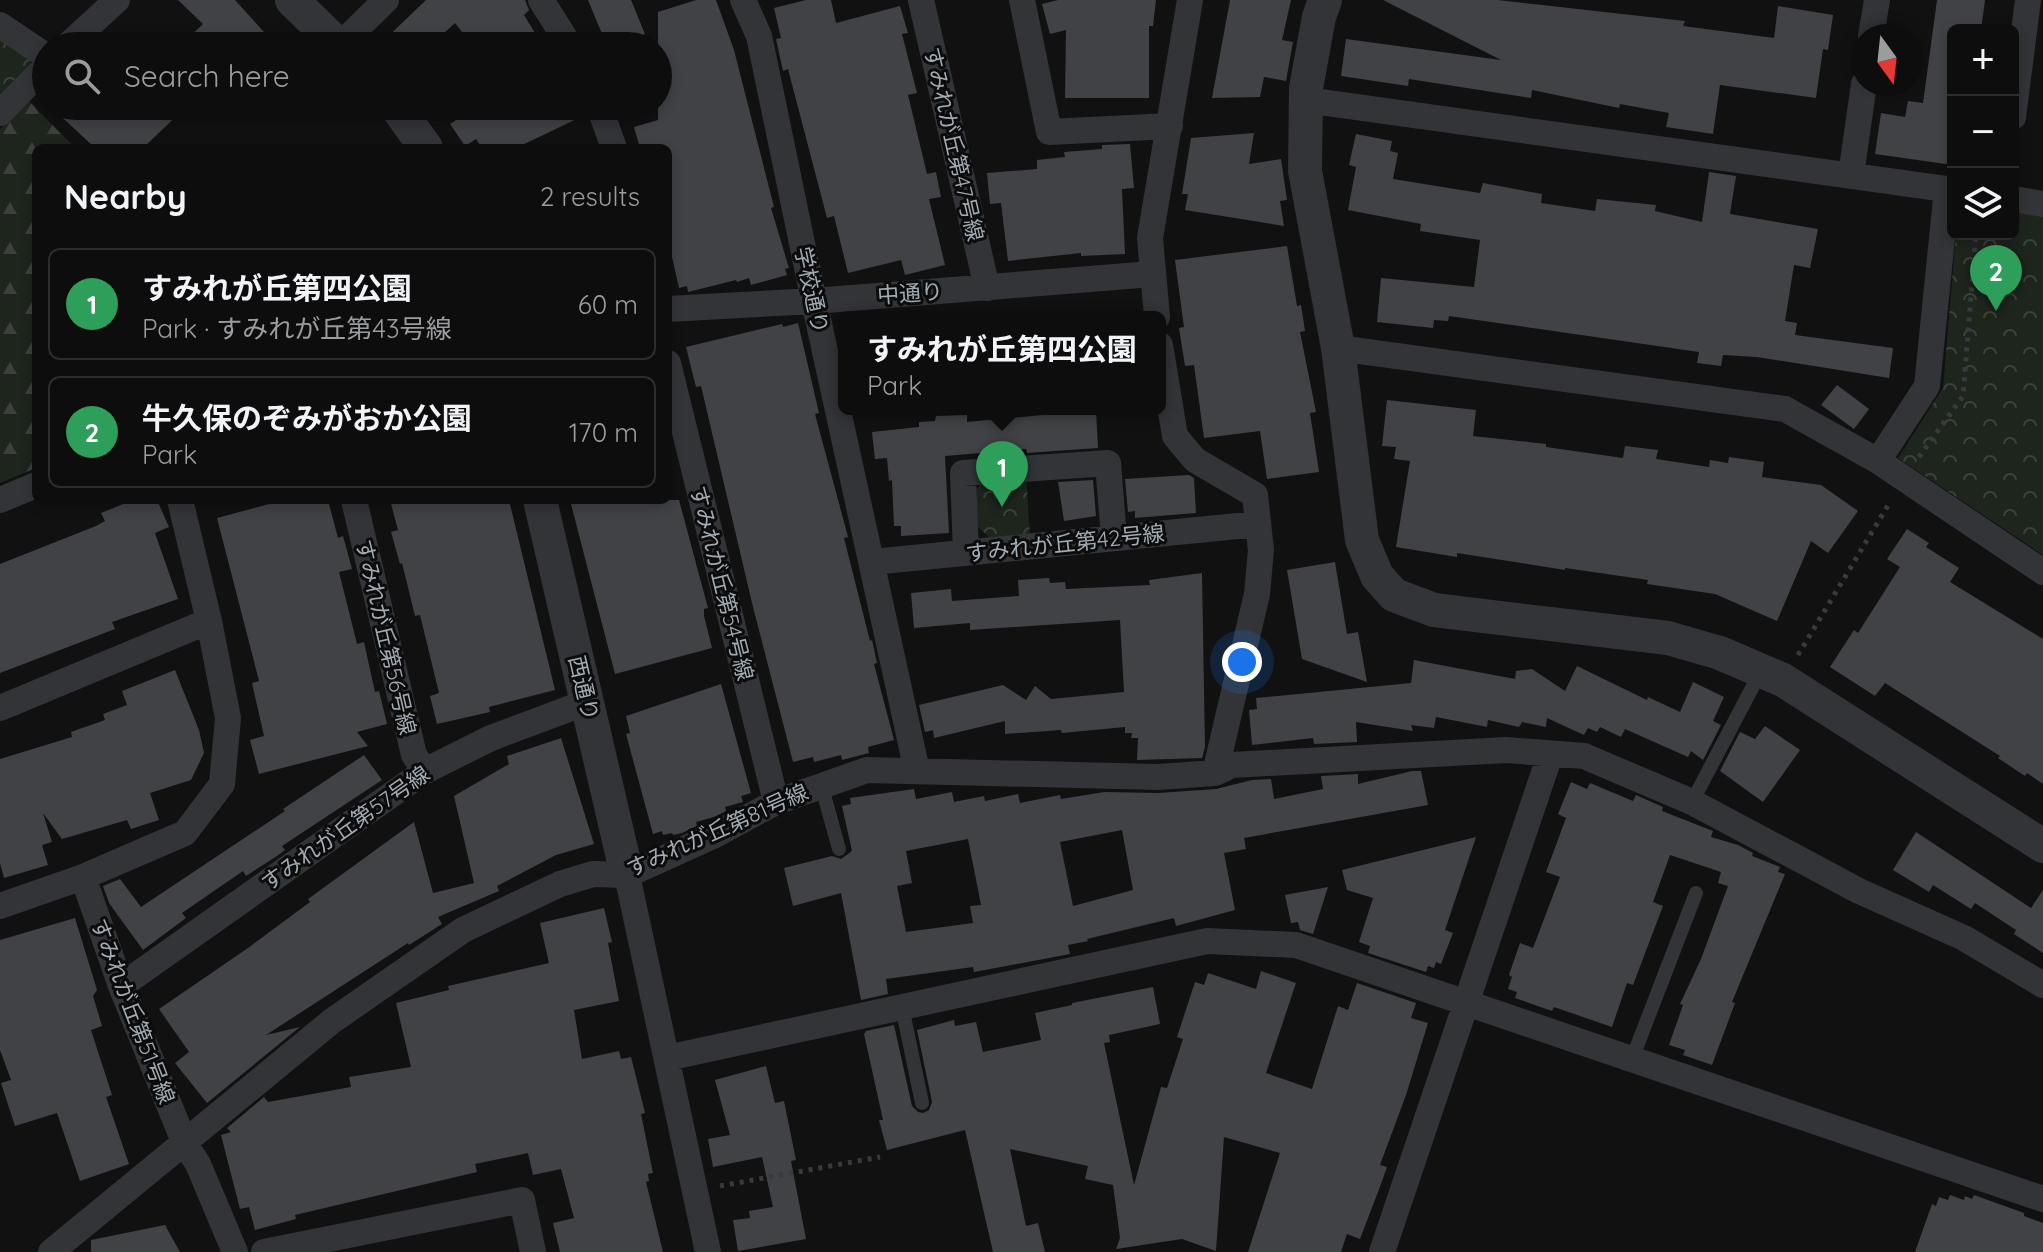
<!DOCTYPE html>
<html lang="en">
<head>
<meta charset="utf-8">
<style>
	:root { --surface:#0d0d0e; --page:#161617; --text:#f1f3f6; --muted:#9a9c9e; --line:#2d2d2e; --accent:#f38328 }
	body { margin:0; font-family:Quicksand,"Noto Sans JP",sans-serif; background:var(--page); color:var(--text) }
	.controls { position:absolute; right:24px; top:24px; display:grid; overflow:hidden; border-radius:12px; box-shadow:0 4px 12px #0003 }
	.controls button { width:72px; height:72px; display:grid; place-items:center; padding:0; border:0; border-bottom:2px solid var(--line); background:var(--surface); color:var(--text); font:40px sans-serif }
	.compass { position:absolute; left:1851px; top:24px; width:72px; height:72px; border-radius:50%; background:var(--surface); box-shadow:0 4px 12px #0003; rotate:165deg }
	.you { position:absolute; left:1242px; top:662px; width:28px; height:28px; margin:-20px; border:6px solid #fff; border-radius:50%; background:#1a73e8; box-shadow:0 0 0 12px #1a73e833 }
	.badge { display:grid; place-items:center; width:52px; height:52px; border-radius:50%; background:var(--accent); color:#fff; font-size:26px; font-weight:700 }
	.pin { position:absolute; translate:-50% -66px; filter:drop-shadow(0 2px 4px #0008) }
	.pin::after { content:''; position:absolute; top:42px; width:28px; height:24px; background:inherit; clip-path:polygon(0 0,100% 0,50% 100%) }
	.popup { position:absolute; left:838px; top:311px; width:328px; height:104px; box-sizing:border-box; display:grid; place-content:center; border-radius:12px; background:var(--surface); filter:drop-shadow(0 2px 6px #0005); font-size:26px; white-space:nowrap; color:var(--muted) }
	.popup b { font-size:30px; color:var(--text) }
	.popup::after { content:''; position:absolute; left:50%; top:100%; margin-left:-16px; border:16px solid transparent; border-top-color:var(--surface) }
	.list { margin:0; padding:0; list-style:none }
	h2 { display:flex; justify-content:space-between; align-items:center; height:104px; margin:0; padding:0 32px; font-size:34px }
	h2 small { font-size:26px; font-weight:400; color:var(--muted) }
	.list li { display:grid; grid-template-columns:52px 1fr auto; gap:24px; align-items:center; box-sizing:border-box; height:112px; margin:0 16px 16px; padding:0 16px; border:2px solid var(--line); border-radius:12px }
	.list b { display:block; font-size:30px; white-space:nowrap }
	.list p { margin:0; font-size:26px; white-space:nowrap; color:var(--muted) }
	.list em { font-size:26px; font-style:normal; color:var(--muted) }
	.icon { flex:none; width:44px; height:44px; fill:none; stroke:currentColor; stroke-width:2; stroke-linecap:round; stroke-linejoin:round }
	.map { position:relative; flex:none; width:2043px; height:1252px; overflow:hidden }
	.search { position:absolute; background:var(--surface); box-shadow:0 4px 12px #0003; left:32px; top:32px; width:640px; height:88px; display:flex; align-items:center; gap:20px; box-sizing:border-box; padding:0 28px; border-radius:44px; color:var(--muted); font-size:30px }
	.panel { position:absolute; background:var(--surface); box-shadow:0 4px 12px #0003; left:32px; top:144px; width:640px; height:360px; border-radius:12px }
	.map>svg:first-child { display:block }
	.forest { fill:url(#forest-firs) }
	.park { fill:url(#park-crowns) }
	.building { fill:#404245; fill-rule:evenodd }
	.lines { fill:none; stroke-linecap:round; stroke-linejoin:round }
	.path { stroke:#383b3e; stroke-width:5; stroke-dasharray:4 6; stroke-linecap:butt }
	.service { stroke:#323437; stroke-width:14 }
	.minor { stroke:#323437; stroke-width:26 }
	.tertiary { stroke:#323437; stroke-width:34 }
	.labels { text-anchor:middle; stroke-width:6; stroke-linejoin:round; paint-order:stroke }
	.street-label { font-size:22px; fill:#a2abb3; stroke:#0c0c0d }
</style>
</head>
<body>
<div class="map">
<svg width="2043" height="1252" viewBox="0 0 2043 1252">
	<defs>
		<pattern id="forest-firs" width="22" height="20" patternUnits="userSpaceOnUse" patternTransform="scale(2)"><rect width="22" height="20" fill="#1e251d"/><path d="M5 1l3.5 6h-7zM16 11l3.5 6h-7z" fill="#3c423b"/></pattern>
		<pattern id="park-crowns" width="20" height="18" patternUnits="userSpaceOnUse" patternTransform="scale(2)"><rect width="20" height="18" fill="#1e251d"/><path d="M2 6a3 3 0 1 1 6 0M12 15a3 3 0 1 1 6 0" fill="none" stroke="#3c423b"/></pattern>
	</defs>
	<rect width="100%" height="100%" fill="#111112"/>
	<!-- forest -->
	<path class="forest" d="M28 100 75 148H36V468L0 483V129Z"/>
	<!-- park -->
	<path class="park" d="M0 37 33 60 0 95Z
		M2013 207 2043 214V555L1898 458 1943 388 1956 234H2013Z
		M1026 476 1030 535 990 538 977 526V488L986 480Z"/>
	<!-- building -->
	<path class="building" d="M178 0H235L264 32 249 46H180L203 24Z
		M426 0H525L529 10 524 15 543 46H473L455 23 430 46H378Z
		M588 0H631L645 34 616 46H607Z
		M696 0H716L734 50 774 207 771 208 789 268 785 269 787 275 751 285 749 278 737 282 736 280 688 292 687 286 679 288 668 239V148H640L634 127 658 120V12Z
		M806 0H831L836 23 900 6 908 33 902 34 917 93 908 95 927 174 936 172 941 197 929 199 945 265 905 275 901 260 848 273 834 216 827 218 788 69 783 71 776 39 781 38 774 8Z
		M1058 0H1156L1153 26H1149V98H1065L1066 30 1050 34 1042 4Z
		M1230 0H1291L1282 40 1293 42 1286 81 1264 77 1260 97 1212 98Z
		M1383 0H1498L1685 21 1683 26 1774 38 1778 6 1833 15 1828 50 1823 49 1816 98 1720 85 1713 134 1666 127 1669 113 1620 104 1619 108 1532 90 1531 98 1409 79 1408 86 1341 76 1346 39 1501 60Z
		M1937 0H1985L1981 30H1953V165L1875 154 1881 113 1905 117 1908 101 1923 103Z
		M50 106H187L143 148H95Z
		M477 106H504L510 115 529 106H583L585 115 516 148H482L476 139 465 146 450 124Z
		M1254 133 1249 164 1281 159 1287 200 1280 201 1284 226 1185 210 1188 194H1182L1191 138Z
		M1356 134 1392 141 1390 151 1398 153 1393 179 1480 193 1483 183 1542 194 1541 203 1595 211 1597 199 1656 205 1655 211 1702 222 1709 172 1736 176 1730 214 1818 229 1810 268 1794 265 1785 321 1797 323 1795 335 1893 348 1889 378 1757 357 1723 355 1721 366 1697 363 1699 352 1449 316 1448 321 1434 320 1433 328 1377 322 1381 278 1474 287 1480 240 1420 231 1421 224 1348 210 1356 167 1349 165Z
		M1130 144 1134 188 1122 189 1125 254 1081 256V253L1008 261 1001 203 990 204 987 173 1037 169V160L1065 157 1064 152 1102 149V145Z
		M1287 246 1297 306 1301 305 1305 331 1300 332 1316 412 1310 413 1319 472 1267 479 1260 431 1204 438 1194 365 1185 366 1179 328 1184 327 1175 260Z
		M798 323 819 413 815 414 848 537 844 538 870 641 872 640 877 663 874 664 894 740 868 747 869 753 842 760 841 755 814 762 813 757 793 762 752 603 701 386 696 387 686 347 782 324 783 327Z
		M1837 385 1869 409 1854 429 1821 405Z
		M1387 400 1476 410 1473 436 1546 444V447L1623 458 1625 446 1658 450 1656 459 1709 467 1710 460 1728 463 1729 457 1764 462 1762 477 1821 485 1858 511 1828 553 1811 541 1777 621 1715 594 1647 584 1648 580 1565 568V570L1457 553V557L1396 547 1410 461 1394 459 1396 447 1382 446Z
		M1096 410 1098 448 1027 453 1026 449 945 456 949 533 901 536V526H894L892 480 889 481 887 458 875 459 872 432 919 427V422L935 421 936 416 967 415V422Z
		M1189 475 1194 478 1196 513 1135 518V511L1128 512 1125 479Z
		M1093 480 1096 516 1064 521 1058 482Z
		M133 500H157L169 527 155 533 178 599 112 622 115 629 0 673V564L96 526 105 521 101 513Z
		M284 500H328L338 538 343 536 352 569 339 572 357 644 364 642 375 692 379 691 387 724 357 732 368 746 259 774 250 740 264 736 252 683 259 681 217 518Z
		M390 500H509L555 690 489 707 490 712 437 724 430 696 439 693 420 615 415 616 402 563 400 564 391 532 398 530Z
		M570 500H679L708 608 704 609V616L712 648 615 674Z
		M1907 529 1929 543 1926 547 1959 568 1950 582 2043 639V784L2027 773 2025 776 1998 758 2000 756 1885 683 1875 696 1830 667 1854 630 1858 633 1900 567 1887 559Z
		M1335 562 1347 634 1358 632 1367 682 1302 659 1287 570Z
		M1202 573 1205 747 1202 758 1137 760 1138 738H1131L1132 733H1125V727L1062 733 1061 730 1005 734V721L934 738 933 730 925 732 919 705 1003 685 1026 700 1035 686 1051 699 1124 692 1120 620 970 630V623L914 628 911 593 951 589 952 601 1019 596 1018 580 1049 578 1050 583 1065 582 1066 589 1150 585 1149 580Z
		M1414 660 1515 679 1516 671 1532 669 1565 691 1577 666 1647 700 1648 697 1680 712 1693 682 1724 697 1713 721 1721 725 1703 760 1691 751 1688 757 1625 729 1621 737 1600 727 1597 732 1588 728 1584 735 1547 718 1546 727 1522 722 1519 727 1488 720 1487 727 1436 717 1434 728 1411 725 1413 731 1356 722 1357 742 1314 744 1313 738 1252 745 1249 710 1257 709 1256 698 1411 683Z
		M175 670 199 730 204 753 191 780 150 793 159 820 131 829 127 820 62 839 43 813 52 842 42 845 48 865 4 878 0 863V759L72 737 71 732 105 720 103 714 127 705 122 691Z
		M721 684 751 793 741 796 743 802 725 807 726 811 714 817 696 822 697 826 682 833 673 835 672 833 663 835 662 831 653 834 626 734 630 733 626 716Z
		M1765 726 1800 750 1763 802 1720 771 1740 732 1755 739Z
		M561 738 594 844 556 855 497 886 499 891 438 917 442 924 409 945 408 943 266 1035 300 1027 207 1103 175 1063 189 1052 159 1009 248 948 310 902 308 899 414 822 433 893 474 883 454 796 509 764 507 756Z
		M364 755 382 780 282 846 285 850 277 856 246 876 243 871 182 913 186 918 143 950 109 903 103 886 120 879 141 907 285 811 283 809Z
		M1412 771H1421L1428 805 1244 838 1246 849 1224 853 1235 910 1176 926 1174 918 1087 939 1088 941 1068 945 1070 954 974 972 973 967 886 979 888 994 861 1000 841 893 793 906 784 868 832 856 841 859 852 851 842 806 851 804 850 798 914 789 916 799 952 792 954 802 984 796 985 801 1018 794 1020 803 1060 795 1061 799 1104 792 1158 793 1216 789 1252 780 1271 779 1274 799 1323 789 1321 776 1358 774V784ZM1122 830 1133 890 1073 906 1060 842ZM968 839 981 905 970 906 973 923 906 932 897 886 912 883 906 851Z
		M1571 782 1587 789 1590 783 1633 801 1636 795 1663 807 1662 811 1713 831 1711 837 1738 845 1753 853 1752 856 1780 867 1778 872 1785 874 1732 1002 1735 1003 1712 1065 1683 1055 1685 1050 1669 1045 1683 1005 1680 1004 1701 959 1728 886 1718 883 1721 872 1670 855 1653 902 1663 906 1633 985 1627 983 1612 1027 1554 1007 1552 1011 1515 998 1517 992 1508 989 1512 977 1509 975 1520 943 1533 948 1560 877 1546 872 1566 818 1558 814Z
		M1916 832 2031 908 2043 890V953L2014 934 2016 930 1975 903 1971 909 1933 885 1929 892 1893 870Z
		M1476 837 1445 930 1453 933 1441 964 1436 962 1434 968 1428 966 1426 972 1368 953 1370 946 1359 942 1373 898 1347 890 1342 870Z
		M1328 887 1313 934 1300 930 1298 922 1291 923 1285 895Z
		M604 908 612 942 608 943 619 1001 574 1010 582 1059 619 1051 621 1059 631 1057 645 1113 641 1114 653 1173 648 1174 649 1181 646 1182 663 1252H560L553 1223 574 1218 561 1169 533 1175 528 1153 475 1164 477 1172 295 1215 296 1219 255 1230 249 1207 240 1209 221 1135 231 1132 227 1128 264 1097 268 1102 351 1087 349 1077 411 1067 396 1003 449 990 448 986 549 963 540 923Z
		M75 918 97 990 93 996 102 1026 91 1030 112 1095 106 1097 129 1164 80 1181 57 1113 15 1126 1 1083 11 1080 0 1050V940Z
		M1261 971 1296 983 1266 1073 1312 1089 1338 1006 1348 1010 1357 983 1416 1003 1411 1018 1428 1023 1406 1095 1380 1165 1387 1167 1381 1184 1360 1239 1347 1234 1341 1252H1248L1280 1153 1224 1137 1216 1251 1182 1239 1116 1249 1120 1238 1113 1185 1085 1179 1088 1166 1010 1149 1026 1226 1038 1223 1045 1252H993L965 1130 887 1150 879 1120H883L864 1034 866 1031 894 1025 912 1106 918 1112 923 1113 929 1110 932 1102 917 1030 954 1020 955 1026 976 1022 983 1052 1041 1040 1035 1013 1072 1005V1003L1153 987 1160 1024 1109 1035 1110 1042 1104 1043 1134 1185 1161 1087 1167 1088 1183 1039 1177 1037 1195 982 1204 985 1208 973 1256 989Z
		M766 1066 775 1103 784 1101 796 1160 791 1161 806 1239 738 1251 733 1220 750 1218 749 1211 773 1207 762 1157 713 1167 708 1139 730 1135 715 1080Z
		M1950 1195 1964 1200 1965 1196 1972 1199 1974 1195 2024 1213V1216L2043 1223V1252H1915L1932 1204 1936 1206 1939 1197 1948 1200Z
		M165 1225 180 1252H91V1240Z"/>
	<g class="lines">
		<!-- path -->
		<path class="path" d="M1919 457 1963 396 1976 234
			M1798 655 1890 502
			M720 1186 880 1157"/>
		<!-- service -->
		<path class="service" d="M821 784 839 849
			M1692 802 1761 671
			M902 1007 922 1103
			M1632 1059 1696 893"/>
		<!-- minor -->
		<path class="minor" d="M541 0 570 46
			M743 0 759 36 814 301 917 771
			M921 0 987 288
			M1022 0 1049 132 1170 126
			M0 25 46 56
			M1871 36 1877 0
			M67 46 117 0
			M339 46 386 0
			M1306 100 1953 190
			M599 106 614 148
			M0 113 46 66
			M2013 117 2028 0
			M1851 175 1864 84
			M2013 199 2043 204
			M668 309 814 301 1152 274
			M1157 317 1150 238 1190 0
			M1160 345 1175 436 1195 460 1255 495 1261 550 1257 594 1215 773
			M1338 348 1785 409 1878 461 2043 572
			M668 363 776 802
			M1878 461 1927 386 1947 189
			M0 500 36 485
			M354 500 414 755 425 771
			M966 553 963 473 1108 463 1114 538
			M872 562 1258 524
			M0 708 209 621
			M627 875 708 1252
			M83 877 121 986 185 1144 198 1164 235 1252
			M0 906 83 877 185 833 222 784 228 718 209 621 180 500
			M121 986 425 771 491 738 587 702
			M667 1058 1207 941 1296 945 2043 1199
			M51 1252 332 1021 463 930 560 884 593 874 627 875 713 836 776 802 867 770 1158 777 1215 773 1232 765 1506 750 1584 756 1692 802 1859 891 1964 938 2043 985
			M264 1252 522 1200 533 1252
			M1382 1252 1550 755"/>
		<!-- tertiary -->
		<path class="tertiary" d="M292 0 339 46
			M1325 0 1319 17 1306 88 1305 171 1338 348 1362 540 1377 576 1394 595 1434 610 1668 638 1720 653 1783 680 2043 846
			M396 106 426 148
			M540 500 627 875"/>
	</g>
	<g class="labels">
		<!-- street labels -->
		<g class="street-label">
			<text transform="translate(954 144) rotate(77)" y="8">すみれが丘第47号線</text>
			<text transform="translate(812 290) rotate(78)" y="8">学校通り</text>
			<text transform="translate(910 293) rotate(-4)" y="8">中通り</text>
			<text transform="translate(1065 543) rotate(-6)" y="8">すみれが丘第42号線</text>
			<text transform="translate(722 583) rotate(76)" y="8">すみれが丘第54号線</text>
			<text transform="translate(386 637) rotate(77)" y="8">すみれが丘第56号線</text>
			<text transform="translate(584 688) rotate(77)" y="8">西通り</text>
			<text transform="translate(345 828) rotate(-35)" y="8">すみれが丘第57号線</text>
			<text transform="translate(717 830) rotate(-24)" y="8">すみれが丘第81号線</text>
			<text transform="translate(133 1011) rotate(69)" y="8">すみれが丘第51号線</text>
		</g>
	</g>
</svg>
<div class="controls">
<button>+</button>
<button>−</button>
<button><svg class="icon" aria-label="layers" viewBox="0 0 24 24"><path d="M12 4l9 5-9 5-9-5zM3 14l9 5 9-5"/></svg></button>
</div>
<svg class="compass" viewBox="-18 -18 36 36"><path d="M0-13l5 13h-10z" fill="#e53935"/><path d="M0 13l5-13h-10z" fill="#9a9c9e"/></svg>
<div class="you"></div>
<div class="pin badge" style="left:1002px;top:507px;background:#2e9e5b">1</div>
<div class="popup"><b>すみれが丘第四公園</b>Park</div>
<div class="pin badge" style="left:1996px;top:311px;background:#2e9e5b">2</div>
<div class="search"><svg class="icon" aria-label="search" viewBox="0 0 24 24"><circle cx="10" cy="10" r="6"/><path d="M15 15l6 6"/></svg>Search here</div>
<section class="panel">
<h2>Nearby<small>2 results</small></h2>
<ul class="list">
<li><span class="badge" style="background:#2e9e5b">1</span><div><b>すみれが丘第四公園</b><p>Park · すみれが丘第43号線</p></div><em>60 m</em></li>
<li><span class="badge" style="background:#2e9e5b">2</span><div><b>牛久保のぞみがおか公園</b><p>Park</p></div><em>170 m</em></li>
</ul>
</section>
</div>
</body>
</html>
